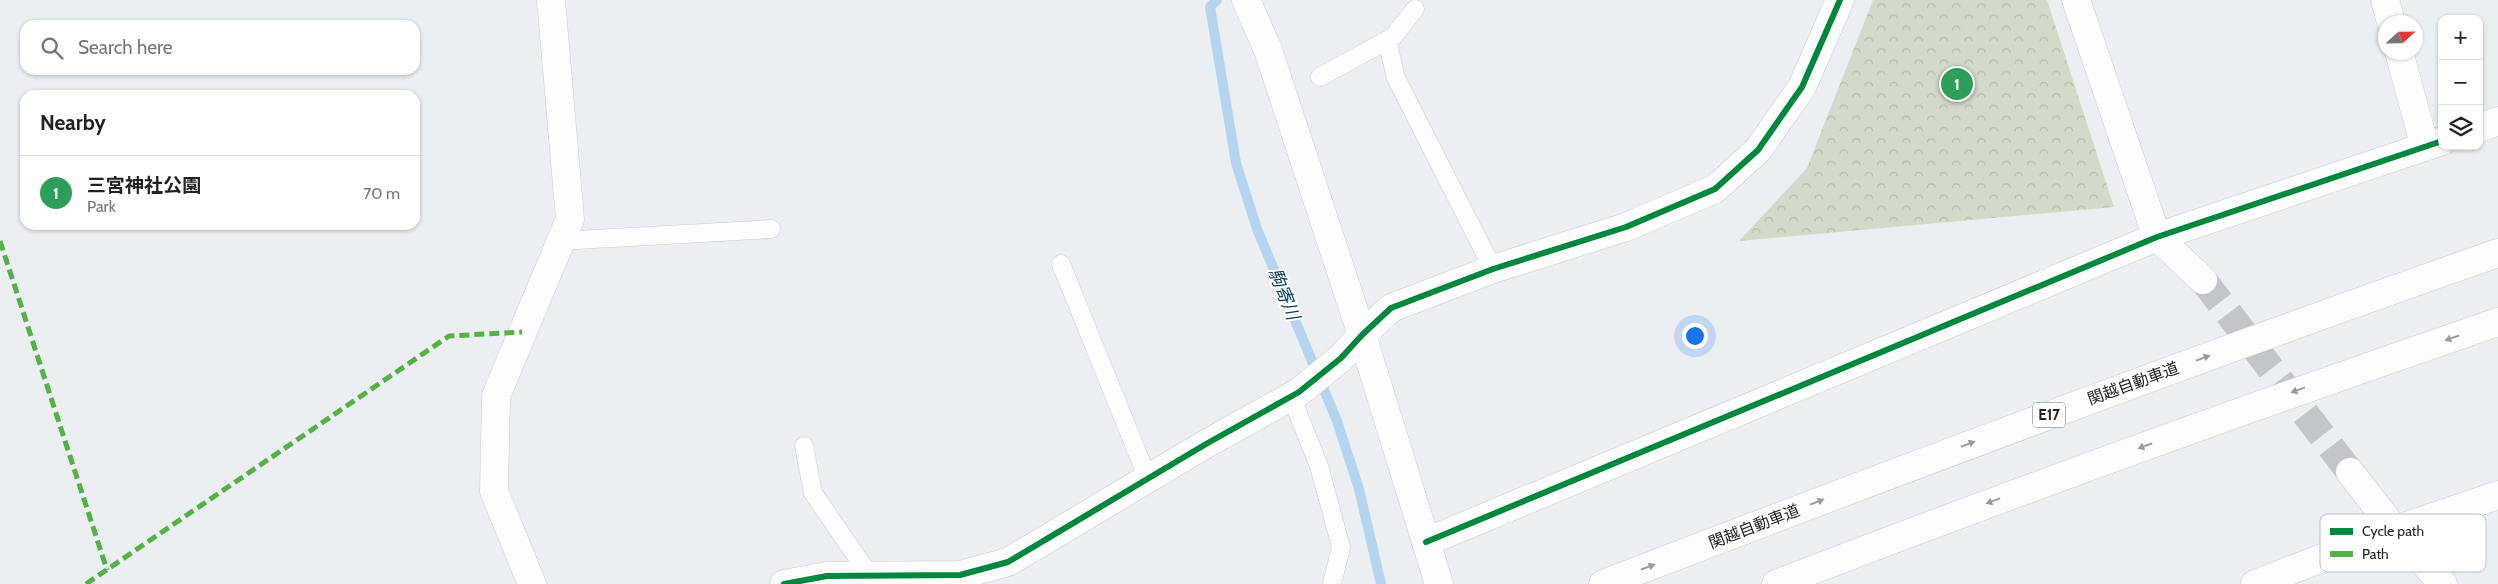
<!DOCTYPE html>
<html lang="en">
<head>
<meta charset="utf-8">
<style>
	:root { --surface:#fff; --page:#f6f6f6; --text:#202124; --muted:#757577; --line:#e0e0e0; --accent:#b45309 }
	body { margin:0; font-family:Cabin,"Noto Sans JP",sans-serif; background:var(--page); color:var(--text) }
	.controls { position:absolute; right:15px; top:15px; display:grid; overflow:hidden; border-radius:10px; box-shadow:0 1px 4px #0004 }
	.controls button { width:45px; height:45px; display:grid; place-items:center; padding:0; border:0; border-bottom:1px solid var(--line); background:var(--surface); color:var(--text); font:25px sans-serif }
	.compass { position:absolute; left:2378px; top:15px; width:45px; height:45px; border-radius:50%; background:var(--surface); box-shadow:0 1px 4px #0004; rotate:68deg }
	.you { position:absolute; left:1694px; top:335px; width:18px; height:18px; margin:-12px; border:4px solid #fff; border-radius:50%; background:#1a73e8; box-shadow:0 0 0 8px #1a73e833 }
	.badge { display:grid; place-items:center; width:32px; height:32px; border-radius:50%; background:var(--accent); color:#fff; font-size:16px; font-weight:700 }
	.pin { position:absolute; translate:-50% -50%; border:2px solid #fff; box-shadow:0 1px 5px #0006 }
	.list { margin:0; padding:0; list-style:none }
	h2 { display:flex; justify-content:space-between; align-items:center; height:65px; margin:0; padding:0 20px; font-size:21px }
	h2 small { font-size:16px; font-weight:400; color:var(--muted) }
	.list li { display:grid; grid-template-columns:32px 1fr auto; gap:15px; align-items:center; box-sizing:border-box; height:75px; padding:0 20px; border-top:1px solid var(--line) }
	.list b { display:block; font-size:19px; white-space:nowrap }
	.list p { margin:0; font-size:16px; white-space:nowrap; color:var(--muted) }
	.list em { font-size:16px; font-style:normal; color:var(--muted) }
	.icon { flex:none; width:28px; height:28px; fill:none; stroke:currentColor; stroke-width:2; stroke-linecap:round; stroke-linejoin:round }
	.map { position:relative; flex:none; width:2498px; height:584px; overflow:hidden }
	.search { position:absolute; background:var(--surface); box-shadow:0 1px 4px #0004; left:20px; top:20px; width:400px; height:55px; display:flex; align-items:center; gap:12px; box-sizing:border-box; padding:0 18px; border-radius:15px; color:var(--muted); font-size:19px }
	.panel { position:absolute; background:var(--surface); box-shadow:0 1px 4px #0004; left:20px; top:90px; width:400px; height:140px; border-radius:15px }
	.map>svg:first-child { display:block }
	.park { fill:url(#park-crowns) }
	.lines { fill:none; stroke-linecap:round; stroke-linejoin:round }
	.stream { stroke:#b5d4f0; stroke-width:10 }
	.minor-tunnel { stroke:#c3c6c9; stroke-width:28; stroke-dasharray:28 14; stroke-linecap:butt }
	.service-casing { stroke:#c8cacd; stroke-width:19 }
	.minor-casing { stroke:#c8cacd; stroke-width:29 }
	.tertiary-casing { stroke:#c8cacd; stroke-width:29 }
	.motorway-casing { stroke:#c8cacd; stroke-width:29 }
	.service { stroke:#fcfdfd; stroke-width:18 }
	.minor { stroke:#fcfdfd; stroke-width:28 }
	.tertiary { stroke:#fcfdfd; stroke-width:28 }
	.motorway { stroke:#fcfdfd; stroke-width:28 }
	.quiet { stroke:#55b145; stroke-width:5; stroke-dasharray:10 5; stroke-linecap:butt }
	.cycleway-casing { stroke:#fff; stroke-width:9 }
	.cycleway { stroke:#00873e; stroke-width:6 }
	.oneway { fill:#999a9c }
	.labels { text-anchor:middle; stroke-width:4; stroke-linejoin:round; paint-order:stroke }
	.shield { fill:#fff; stroke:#636466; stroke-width:1 }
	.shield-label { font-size:15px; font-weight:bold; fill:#202225 }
	.street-label { font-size:16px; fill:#202225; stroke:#fff }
	.water-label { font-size:18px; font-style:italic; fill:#0a3e61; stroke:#fff }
	.key { fill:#fff; stroke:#bcbdbe; stroke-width:1 }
	.key-label { font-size:14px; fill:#202225 }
</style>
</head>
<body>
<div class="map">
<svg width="2498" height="584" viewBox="0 0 2498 584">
	<defs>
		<pattern id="park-crowns" width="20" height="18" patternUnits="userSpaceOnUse" patternTransform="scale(1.25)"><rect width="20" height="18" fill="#d3dac9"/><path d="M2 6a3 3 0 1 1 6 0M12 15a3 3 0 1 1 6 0" fill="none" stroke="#b5bbac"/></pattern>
	</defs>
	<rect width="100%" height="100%" fill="#eceff2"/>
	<!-- park -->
	<path class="park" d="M1873 0H2047L2114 207 1739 241 1807 168Z"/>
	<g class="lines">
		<!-- stream -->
		<path class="stream" d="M1217 0 1210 7 1236 163 1257 229 1337 421 1359 489 1381 584"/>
		<!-- minor-tunnel -->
		<path class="minor-tunnel" d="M2203 280 2350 472"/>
		<defs>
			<path id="service" d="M1387 40 1396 78 1493 269
				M1320 77 1393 37 1415 9
				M559 241 771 229
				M1061 264 1148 479
				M1291 396 1319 466 1341 547 1332 584
				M804 446 813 493 870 576"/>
			<path id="minor" d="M2076 0 2157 237 2203 280
				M2385 0 2391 22
				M2399 52 2425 147
				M2479 128 2498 121
				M2350 472 2395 530 2443 584
				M1426 542 2157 237 2442 141
				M532 584 494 491 496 396 570 219 551 0
				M784 584 827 576 960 575 1008 562 1206 444 1299 392 1341 358 1362 335 1391 308 1493 269 1626 227 1715 189 1758 150 1802 87 1840 0
				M2255 584 2395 530 2498 495"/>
			<path id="tertiary" d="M1246 0 1268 50 1362 335 1439 584"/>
			<path id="motorway" d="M1603 584C1900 470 2197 358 2498 253
				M1776 584C2015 492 2256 405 2498 322"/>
		</defs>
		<!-- service casing -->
		<use href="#service" class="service-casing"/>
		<!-- minor casing -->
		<use href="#minor" class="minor-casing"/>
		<!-- tertiary casing -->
		<use href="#tertiary" class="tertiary-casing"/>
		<!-- motorway casing -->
		<use href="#motorway" class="motorway-casing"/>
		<!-- service -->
		<use href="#service" class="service"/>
		<!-- minor -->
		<use href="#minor" class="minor"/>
		<!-- tertiary -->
		<use href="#tertiary" class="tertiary"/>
		<!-- motorway -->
		<use href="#motorway" class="motorway"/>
		<!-- quiet -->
		<path class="quiet" d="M0 241 107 570
			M86 584 449 336 522 332"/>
		<defs>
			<path id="cycleway" d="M1426 542 2157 237 2442 141
				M784 584 827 576 960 575 1008 562 1206 444 1299 392 1341 358 1362 335 1391 308 1493 269 1626 227 1715 189 1758 150 1802 87 1840 0"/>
		</defs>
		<!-- cycleway casing -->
		<use href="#cycleway" class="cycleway-casing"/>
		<!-- cycleway -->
		<use href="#cycleway" class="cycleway"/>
	</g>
	<!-- one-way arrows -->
	<defs><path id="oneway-solid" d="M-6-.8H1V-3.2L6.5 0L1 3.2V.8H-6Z" transform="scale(1.25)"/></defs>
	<g class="oneway">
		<use href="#oneway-solid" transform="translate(2452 338) rotate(161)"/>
		<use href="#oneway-solid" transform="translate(2203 358) rotate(-20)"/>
		<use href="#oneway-solid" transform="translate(2298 390) rotate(160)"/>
		<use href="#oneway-solid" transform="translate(1968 444) rotate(-20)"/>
		<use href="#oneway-solid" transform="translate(2145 446) rotate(160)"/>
		<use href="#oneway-solid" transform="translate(1993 501) rotate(160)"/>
		<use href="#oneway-solid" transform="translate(1817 502) rotate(-21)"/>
		<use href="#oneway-solid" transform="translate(1648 567) rotate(-21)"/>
	</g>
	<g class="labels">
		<!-- shield labels -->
		<rect class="shield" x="2033" y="402.5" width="32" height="25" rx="4"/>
		<g class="shield-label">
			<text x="2049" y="420">E17</text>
		</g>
		<!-- street labels -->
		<g class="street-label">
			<text transform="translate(2133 383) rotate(-20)" y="6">関越自動車道</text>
			<text transform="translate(1754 526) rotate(-21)" y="6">関越自動車道</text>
		</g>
		<!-- water labels -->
		<g class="water-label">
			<text transform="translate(1284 294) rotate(68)" y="6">駒寄川</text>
		</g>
	</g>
	<!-- legend -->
	<rect x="2320" y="514" width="166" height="58" rx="8" class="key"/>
	<rect x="2330" y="528" width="23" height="7" fill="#00873e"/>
	<rect x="2330" y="551" width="23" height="6" fill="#55b145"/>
	<g class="key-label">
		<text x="2362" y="536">Cycle path</text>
		<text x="2362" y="559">Path</text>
	</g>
</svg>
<div class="controls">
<button>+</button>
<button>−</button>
<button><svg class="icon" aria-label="layers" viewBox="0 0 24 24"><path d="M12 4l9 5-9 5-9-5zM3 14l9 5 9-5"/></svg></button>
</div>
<svg class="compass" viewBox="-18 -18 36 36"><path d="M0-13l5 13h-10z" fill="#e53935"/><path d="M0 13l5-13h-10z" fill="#757577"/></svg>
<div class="you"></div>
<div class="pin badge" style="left:1957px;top:84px;background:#2e9e5b">1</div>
<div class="search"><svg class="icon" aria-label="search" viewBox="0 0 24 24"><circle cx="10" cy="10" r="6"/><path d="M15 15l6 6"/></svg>Search here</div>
<section class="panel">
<h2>Nearby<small></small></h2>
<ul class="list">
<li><span class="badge" style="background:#2e9e5b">1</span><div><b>三宮神社公園</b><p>Park</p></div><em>70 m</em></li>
</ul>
</section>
</div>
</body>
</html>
